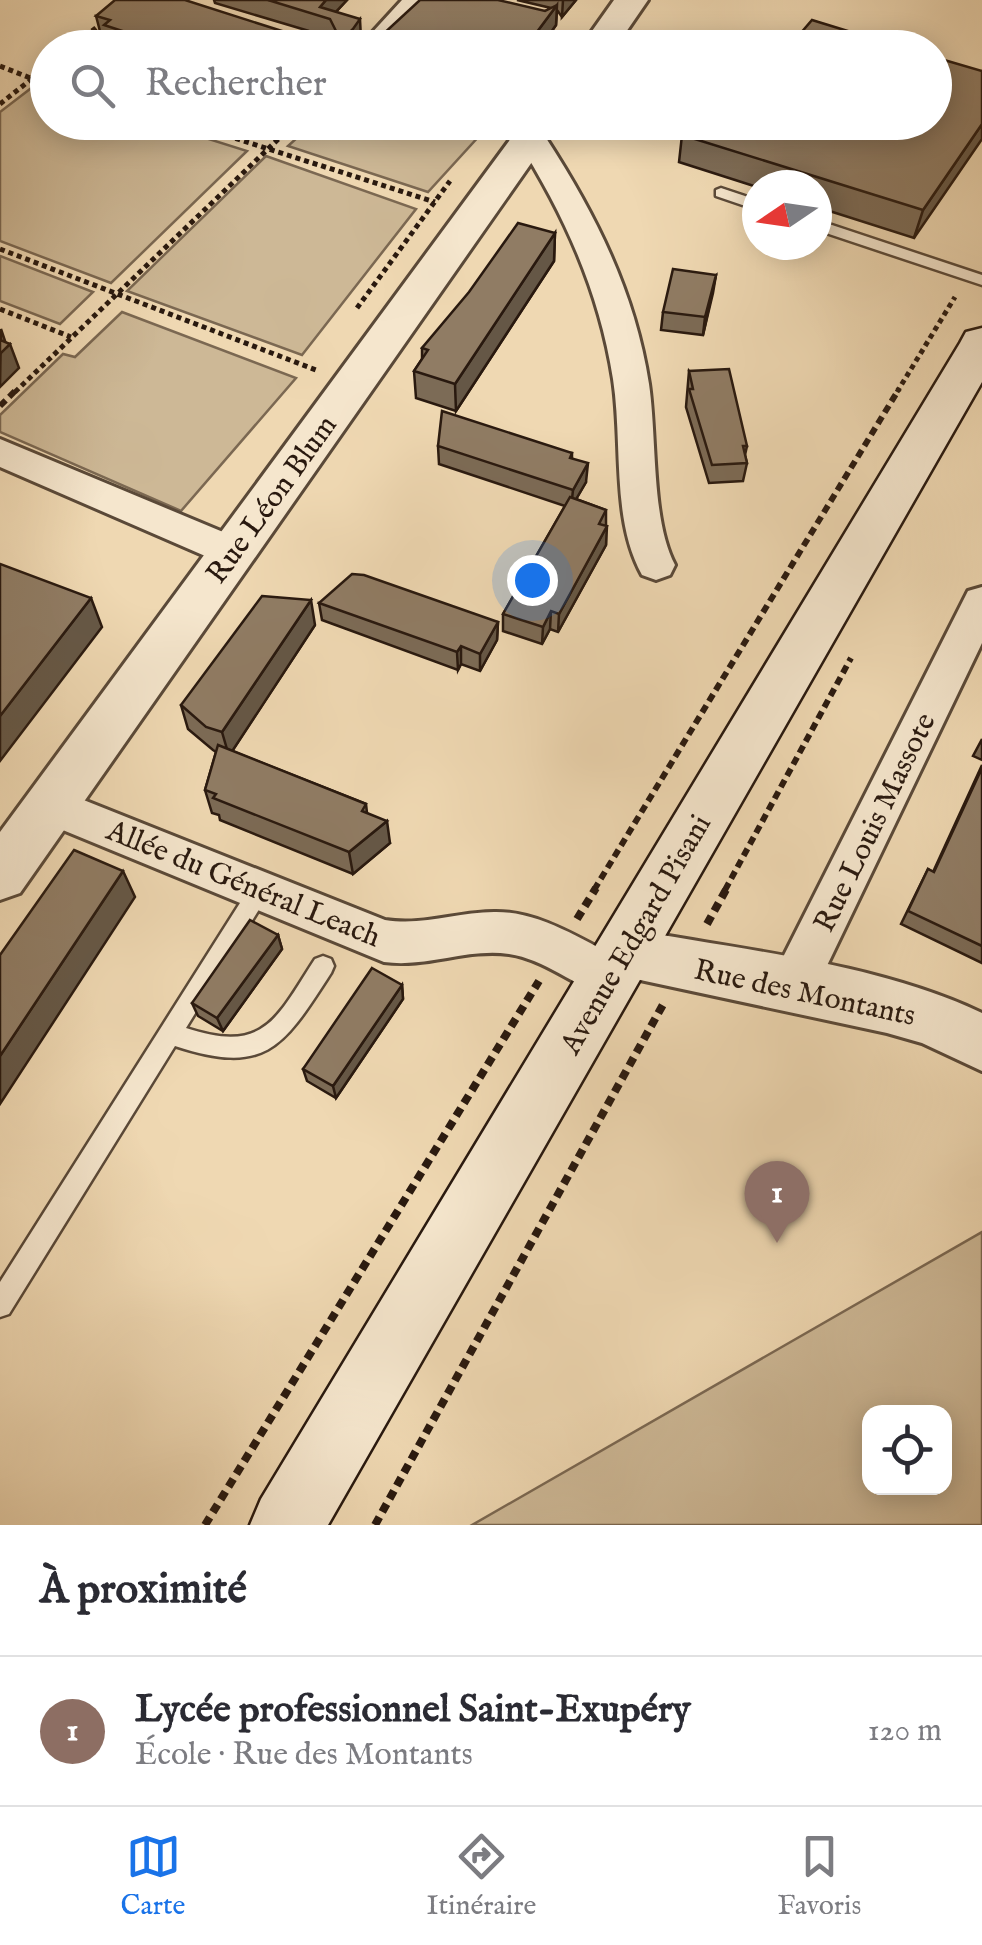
<!DOCTYPE html>
<html lang="fr">
<head>
<meta charset="utf-8">
<style>
	:root { --surface:#fff; --page:#f7f7f7; --text:#2b2b33; --muted:#7c7c81; --line:#e1e1e2; --accent:#1a73e8 }
	body { margin:0; font-family:"IM FELL English",serif; background:var(--page); color:var(--text) }
	.controls { position:absolute; right:30px; bottom:30px; display:grid; overflow:hidden; border-radius:20px; box-shadow:0 5px 25px #0003 }
	.controls button { width:90px; height:90px; display:grid; place-items:center; padding:0; border:0; border-bottom:2px solid var(--line); background:var(--surface); color:var(--text); font:50px sans-serif }
	.compass { position:absolute; left:742px; top:170px; width:90px; height:90px; border-radius:50%; background:var(--surface); box-shadow:0 5px 25px #0003; rotate:257deg }
	.you { position:absolute; left:532px; top:580px; width:35px; height:35px; margin:-25px; border:8px solid #fff; border-radius:50%; background:#1a73e8; box-shadow:0 0 0 15px #1a73e833 }
	.badge { display:grid; place-items:center; width:65px; height:65px; border-radius:50%; background:var(--accent); color:#fff; font-size:32px; font-weight:700 }
	.pin { position:absolute; translate:-50% -82px; filter:drop-shadow(0 2px 5px #0008) }
	.pin::after { content:''; position:absolute; top:52px; width:35px; height:30px; background:inherit; clip-path:polygon(0 0,100% 0,50% 100%) }
	.list { margin:0; padding:0; list-style:none }
	h2 { display:flex; justify-content:space-between; align-items:center; height:130px; margin:0; padding:0 40px; font-size:42px }
	h2 small { font-size:32px; font-weight:400; color:var(--muted) }
	.list li { display:grid; grid-template-columns:65px 1fr auto; gap:30px; align-items:center; box-sizing:border-box; height:150px; padding:0 40px; border-top:2px solid var(--line) }
	.list b { display:block; font-size:38px; white-space:nowrap }
	.list p { margin:0; font-size:32px; white-space:nowrap; color:var(--muted) }
	.list em { font-size:32px; font-style:normal; color:var(--muted) }
	.icon { flex:none; width:55px; height:55px; fill:none; stroke:currentColor; stroke-width:2; stroke-linecap:round; stroke-linejoin:round }
	.map { position:relative; flex:none; width:982px; height:1525px; overflow:hidden }
	.search { position:absolute; background:var(--surface); box-shadow:0 5px 25px #0003; left:30px; right:30px; top:30px; height:110px; display:flex; align-items:center; gap:25px; box-sizing:border-box; padding:0 35px; border-radius:55px; color:var(--muted); font-size:38px }
	.sheet { height:280px; background:var(--surface) }
	nav { display:flex; justify-content:space-around; align-items:center; box-sizing:border-box; height:140px; border-top:2px solid var(--line); background:var(--surface); font-size:28px; color:var(--muted) }
	nav a { display:grid; justify-items:center; gap:5px }
	nav .on { color:var(--accent) }
	.map>svg:first-child { display:block }
	.green { fill:#cdb896; stroke:#7b6852; stroke-width:2.5; fill-rule:evenodd }
	.lines { fill:none; stroke-linecap:round; stroke-linejoin:round }
	.service-casing { stroke:#5a4938; stroke-width:5 }
	.minor-casing { stroke:#5a4938; stroke-width:6 }
	.tertiary-casing { stroke:#5a4938; stroke-width:6 }
	.secondary-casing { stroke:#29190f; stroke-width:5 }
	.path-far2 { stroke:#29190f; stroke-width:5; stroke-dasharray:5 4; stroke-linecap:butt }
	.path-far1 { stroke:#29190f; stroke-width:6; stroke-dasharray:8 5; stroke-linecap:butt }
	.path { stroke:#29190f; stroke-width:8; stroke-dasharray:9 6; stroke-linecap:butt }
	.service { fill:#f5e6cd; fill-rule:evenodd }
	.minor { fill:#f5e6cd; fill-rule:evenodd }
	.tertiary { fill:#f5e6cd; fill-rule:evenodd }
	.secondary { fill:#f5e6cd; fill-rule:evenodd }
	.wall { fill:#7c6b56; stroke:#29190f; stroke-width:2.5 }
	.shaded-wall { fill:#655746; stroke:#29190f; stroke-width:2.5 }
	.building { fill:#907c64; stroke:#29190f; stroke-width:2.5 }
	.labels { text-anchor:middle; stroke-width:8; stroke-linejoin:round; paint-order:stroke }
	.street-label { font-size:30px; fill:#29190f; stroke:#f5e6cd }
</style>
</head>
<body>
<div class="map">
<svg width="982" height="1525" viewBox="0 0 982 1525">
	<rect width="100%" height="100%" fill="#efd8b2"/>
	<filter id="stains"><feTurbulence type="fractalNoise" baseFrequency=".002" numOctaves="4"/><feColorMatrix values="0 0 0 0 .2 0 0 0 0 .09 0 0 0 0 .02 0 0 0 .5 -.17"/></filter>
	<radialGradient id="worn" r=".72"><stop offset=".6" stop-color="#630" stop-opacity="0"/><stop offset="1" stop-color="#630" stop-opacity=".3"/></radialGradient>
	<!-- green -->
	<path class="green" d="M34 86 47 90 48 122 158 123 247 151 111 283 0 241V112Z
		M303 122H491V123L428 192 288 146 308 128Z
		M266 156 416 209 302 355 127 291Z
		M0 256 93 292 60 324 0 301Z
		M122 312 296 378 181 511 0 432V415L63 354 75 357Z
		M982 1232V1525H472ZM870 1412H944V1488H870Z"/>
	<g class="lines">
		<defs>
			<path id="service" d="M721 188 757 200V210L716 196V190Z
				M817 220 982 275V285L817 230Z
				M259 882 266 884 270 891 266 898 186 1028C265 1054 276 1019 315 959L323 956 331 959 334 966 331 973C283 1047 267 1076 175 1046L9 1314 0 1317V1282L252 884Z"/>
			<path id="minor" d="M402 0H438L388 48H358Z
				M531 129 546 138C596 215 635 293 649 384 657 438 651 520 675 565L670 575 656 580 642 575C611 519 623 443 613 379 599 290 564 214 516 138Z
				M0 439 247 542 252 552 247 562 233 567 219 562 0 467Z
				M982 587V643L809 1003 792 1010 775 1003 769 988 775 973 968 591Z
				M51 787 385 920C424 926 457 912 494 912 541 911 585 942 626 962L632 977 626 992 609 999C576 986 544 959 509 954 467 948 427 968 384 962L36 819 29 806 36 793Z"/>
			<path id="tertiary" d="M614 0H648L615 48H580Z
				M523 122H560L20 893 0 900V832Z
				M623 928C739 950 875 962 982 1013V1071L922 1043 887 1033 603 972 594 954 603 936Z"/>
			<path id="secondary" d="M982 328V382L328 1525H250L261 1499 960 343 966 332Z"/>
		</defs>
		<!-- service casing -->
		<use href="#service" class="service-casing"/>
		<!-- minor casing -->
		<use href="#minor" class="minor-casing"/>
		<!-- tertiary casing -->
		<use href="#tertiary" class="tertiary-casing"/>
		<!-- secondary casing -->
		<use href="#secondary" class="secondary-casing"/>
		<!-- path-far2 -->
		<path class="path-far2" d="M71 48 102 23
			M0 66 48 85
			M0 104 48 66
			M184 122 435 202
			M0 249 316 370
			M357 308 450 181
			M0 309 71 337
			M15 392 296 122
			M897 392 955 297"/>
		<!-- path-far1 -->
		<path class="path-far1" d="M0 406 17 389
			M594 890 899 389
			M725 890 851 658"/>
		<!-- path -->
		<path class="path" d="M577 919 596 888
			M707 924 727 888
			M205 1525 539 981
			M375 1525 665 1001"/>
		<!-- service -->
		<use href="#service" class="service"/>
		<!-- minor -->
		<use href="#minor" class="minor"/>
		<!-- tertiary -->
		<use href="#tertiary" class="tertiary"/>
		<!-- secondary -->
		<use href="#secondary" class="secondary"/>
	</g>
	<!-- wall -->
	<path class="wall" d="M214 0H347L336 12 361 39 355 48H117L109 45 107 37 101 35 96 16 285 32 309 31 215 3Z
		M517 0H576L562 17 557 10 556 25 540 48H381L380 37 545 11 551 8Z
		M982 71 914 238 817 207V185H757V187L679 162 682 135Z
		M598 122H639L631 134 598 126Z
		M555 233 554 261 456 411 416 398 414 371 422 359V348Z
		M716 275 703 335 661 330 663 312Z
		M689 371 747 446 745 455 747 463 743 481 709 483 686 407Z
		M438 446 572 453V458L586 482 576 499 606 510V545L558 632 550 629 542 644 503 631V614L565 506 439 464Z
		M319 603 498 622 497 640 480 671 461 664 458 670 322 620Z
		M315 625 232 751 366 804 367 813 390 843 353 874 220 820 219 815 212 813 205 790 216 752 213 750 188 729 181 705Z
		M982 739V760L973 756Z
		M982 765V963L901 924 928 869 933 872Z
		M278 935 282 949 223 1031 198 1016 192 1003Z
		M402 985 403 999 336 1098 307 1081 303 1069Z"/>
	<!-- shaded-wall -->
	<path class="shaded-wall" d="M326 0H347L330 18 320 7Z
		M563 0H576L562 17Z
		M557 5 556 25 540 48H525Z
		M360 19 361 39 355 48H333Z
		M632 122H639L631 134Z
		M982 124V139L914 238 923 210Z
		M555 233 554 261 456 411 455 384Z
		M716 275 713 293 703 335 705 317Z
		M1 329 7 347 10 344 19 368 0 387Z
		M588 463 586 482 571 508 573 490Z
		M607 526 606 545 558 632 559 614Z
		M91 598 102 627 0 761V716Z
		M311 600 315 625 229 756 222 732Z
		M551 611 550 629 542 644 543 627Z
		M498 622 497 640 480 671V654Z
		M461 646V664L458 670 457 652Z
		M387 821 390 843 353 874 349 852Z
		M123 871 135 897 0 1104V1056Z
		M278 935 282 949 223 1031 217 1018Z
		M402 985 403 999 336 1098 333 1086Z"/>
	<!-- building -->
	<path class="building" d="M115 0H185L285 32 336 31 330 19 268 0H326L320 7 360 19 353 29 333 48H174L104 25 110 20 96 16Z
		M420 0H498L545 11 557 5 525 48H414L380 37Z
		M812 20 903 48H788Z
		M934 57 982 71V124L923 210 682 135 692 122H934Z
		M518 223 555 233 455 384 414 371 428 350 422 348 469 292Z
		M673 269 716 275 705 317 663 312Z
		M0 340 10 344 0 354Z
		M729 369 747 446H743L747 463 712 465 689 389H693L689 371Z
		M442 411 572 453 570 458 588 463 573 490 438 446Z
		M570 497 606 510 599 524 607 526 559 614 551 611 543 627 503 614Z
		M0 564 91 598 0 716Z
		M352 574 364 575 498 622 480 654 461 646 457 652 319 603Z
		M262 596 311 600 222 732 206 727 181 705Z
		M218 745 366 804 362 811 387 821 349 852 213 798 216 794 205 790Z
		M982 768V946L908 911 928 869 934 872Z
		M74 850 123 871 0 1056V955Z
		M250 920 278 935 217 1018 192 1003Z
		M372 968 402 985 333 1086 303 1069Z"/>
	<g class="labels">
		<!-- street labels -->
		<g class="street-label">
			<text transform="translate(271 499) rotate(-54)" y="10">Rue Léon Blum</text>
			<text transform="translate(874 822) rotate(-64)" y="10">Rue Louis Massote</text>
			<text transform="translate(244 883) rotate(22)" y="10">Allée du Général Leach</text>
			<text transform="translate(635 934) rotate(-60)" y="10">Avenue Edgard Pisani</text>
			<text transform="translate(805 992) rotate(12)" y="10">Rue des Montants</text>
		</g>
	</g>
	<rect width="100%" height="100%" filter="url(#stains)"/>
	<rect width="100%" height="100%" fill="url(#worn)"/>
</svg>
<div class="controls">
<button><svg class="icon" aria-label="locate" viewBox="0 0 24 24"><circle cx="12" cy="12" r="6"/><path d="M12 2v4M12 18v4M2 12h4M18 12h4"/></svg></button>
</div>
<svg class="compass" viewBox="-18 -18 36 36"><path d="M0-13l5 13h-10z" fill="#e53935"/><path d="M0 13l5-13h-10z" fill="#7c7c81"/></svg>
<div class="you"></div>
<div class="pin badge" style="left:777px;top:1243px;background:#8d6e63">1</div>
<div class="search"><svg class="icon" aria-label="search" viewBox="0 0 24 24"><circle cx="10" cy="10" r="6"/><path d="M15 15l6 6"/></svg>Rechercher</div>
</div>
<section class="sheet">
<h2>À proximité<small></small></h2>
<ul class="list">
<li><span class="badge" style="background:#8d6e63">1</span><div><b>Lycée professionnel Saint-Exupéry</b><p>École · Rue des Montants</p></div><em>120 m</em></li>
</ul>
</section>
<nav>
<a class="on"><svg class="icon" aria-label="map" viewBox="0 0 24 24"><path d="M3 6l6-2 6 2 6-2v14l-6 2-6-2-6 2zM9 4v14M15 6v14"/></svg>Carte</a>
<a><svg class="icon" aria-label="directions" viewBox="0 0 24 24"><path d="M12 3l9 9-9 9-9-9zM9 14v-3h6M13 9l2 2-2 2"/></svg>Itinéraire</a>
<a><svg class="icon" aria-label="saved" viewBox="0 0 24 24"><path d="M7 4h10v16l-5-4-5 4z"/></svg>Favoris</a>
</nav>
</body>
</html>
